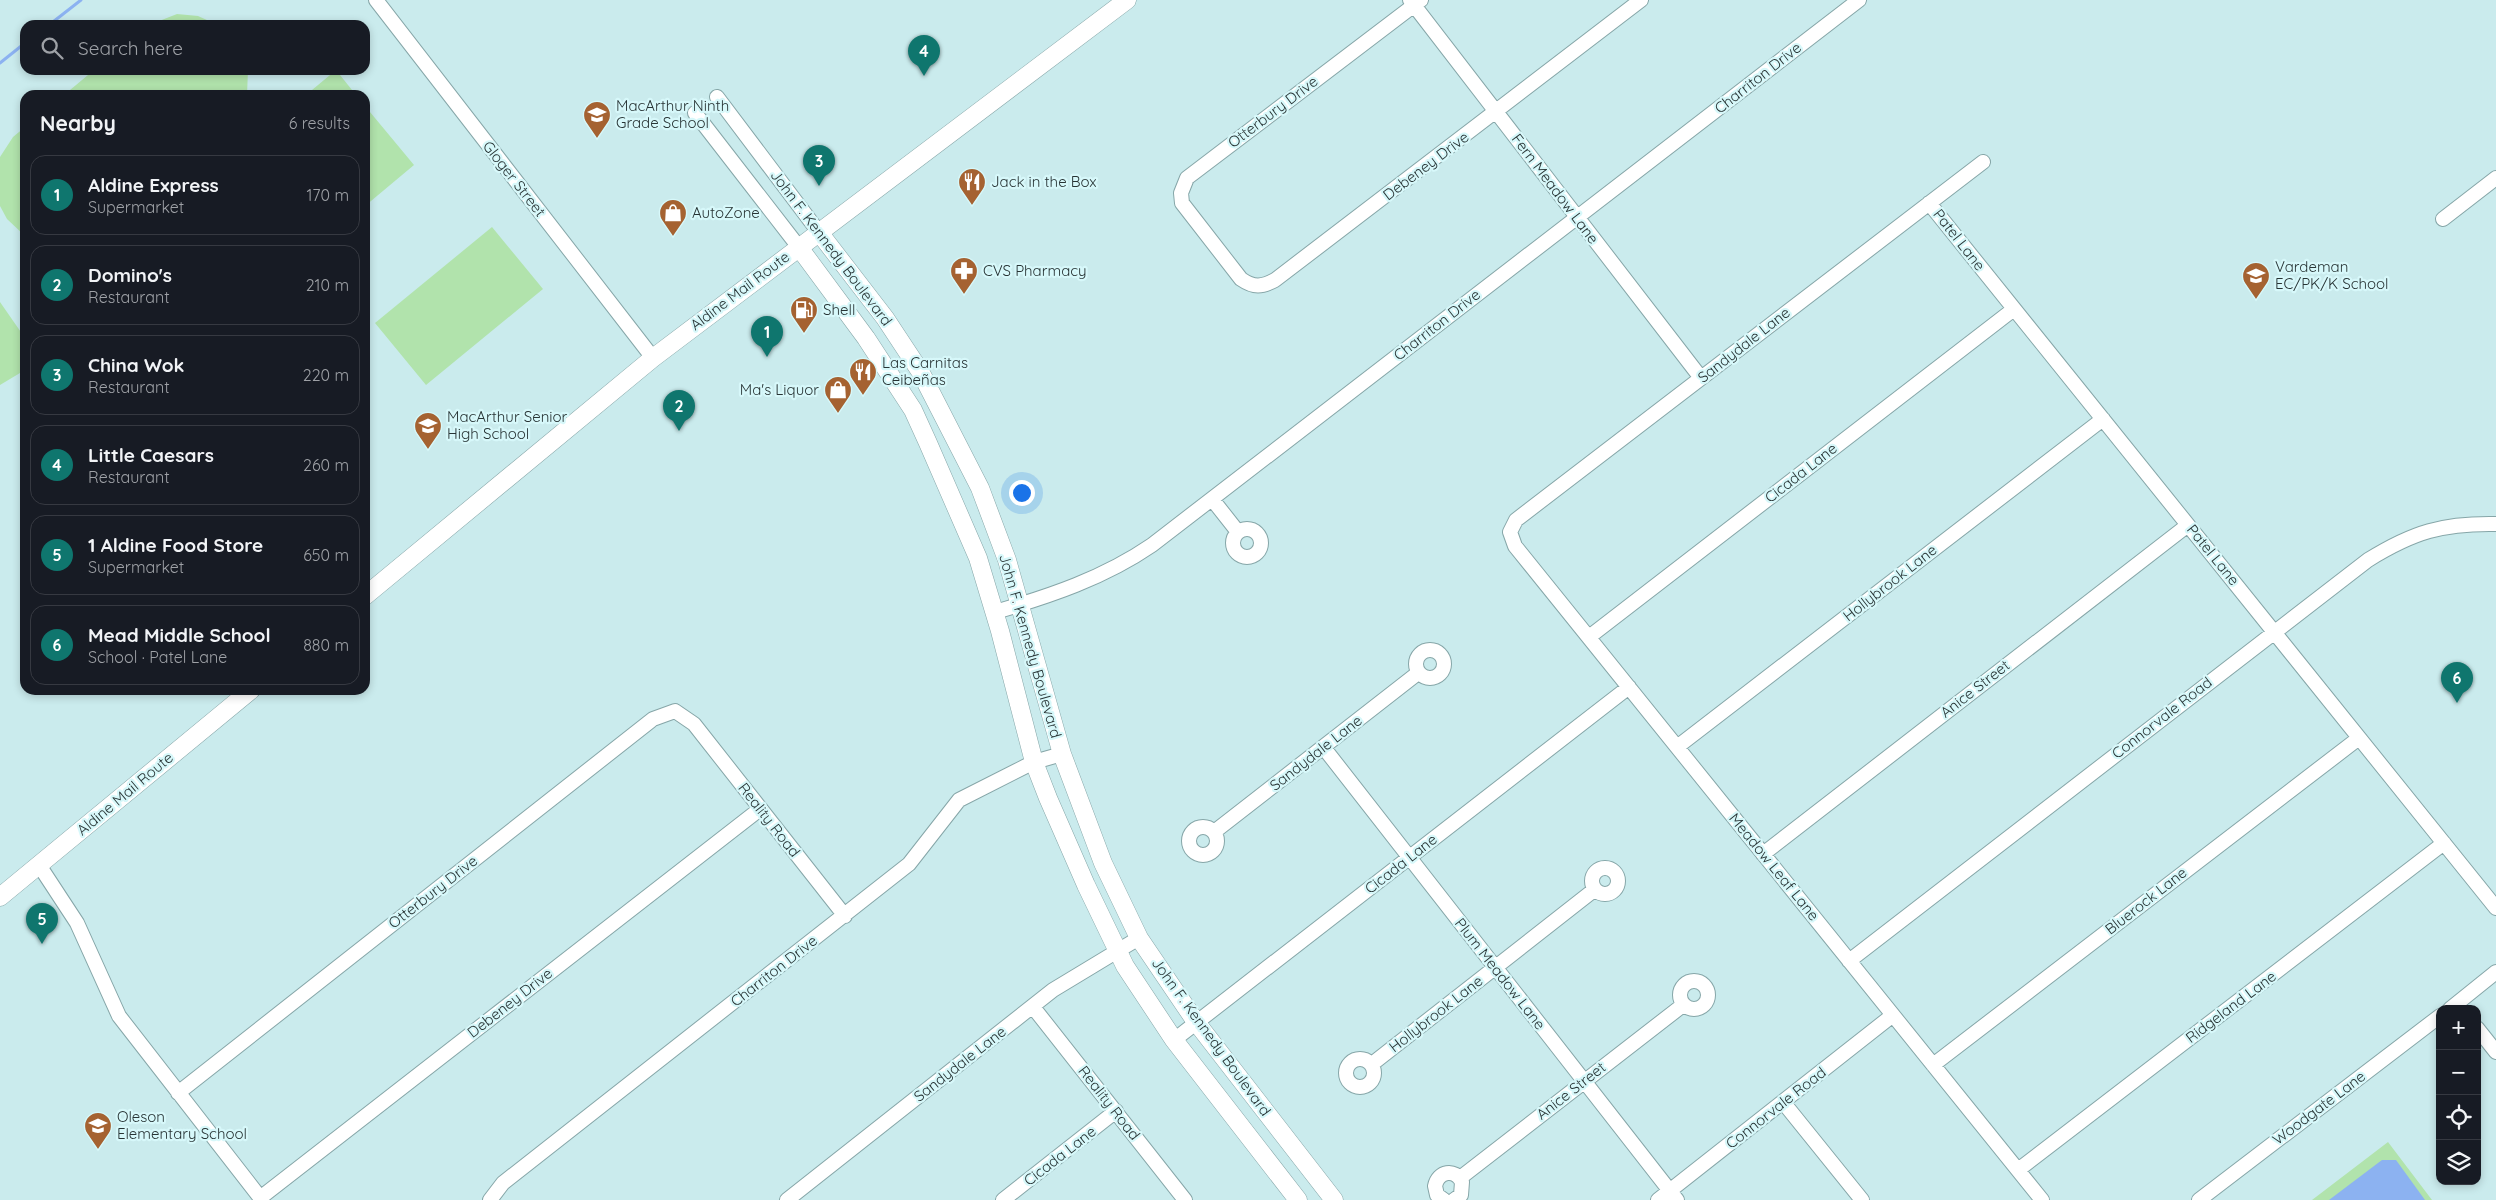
<!DOCTYPE html>
<html lang="en">
<head>
<meta charset="utf-8">
<style>
	:root { --surface:#171b24; --page:#20242c; --text:#f1f3f6; --muted:#9ea1a6; --line:#363941; --accent:#0f766e }
	body { margin:0; font-family:Quicksand,sans-serif; background:var(--page); color:var(--text) }
	.controls { position:absolute; right:15px; bottom:15px; display:grid; overflow:hidden; border-radius:10px; box-shadow:0 2px 8px #0003 }
	.controls button { width:45px; height:45px; display:grid; place-items:center; padding:0; border:0; border-bottom:1px solid var(--line); background:var(--surface); color:var(--text); font:25px sans-serif }
	.you { position:absolute; left:1021px; top:492px; width:18px; height:18px; margin:-12px; border:4px solid #fff; border-radius:50%; background:#1a73e8; box-shadow:0 0 0 8px #1a73e833 }
	.badge { display:grid; place-items:center; width:32px; height:32px; border-radius:50%; background:var(--accent); color:#fff; font-size:16px; font-weight:700 }
	.pin { position:absolute; translate:-50% -41px; filter:drop-shadow(0 1px 2px #0008) }
	.pin::after { content:''; position:absolute; top:26px; width:18px; height:15px; background:inherit; clip-path:polygon(0 0,100% 0,50% 100%) }
	.list { margin:0; padding:0; list-style:none }
	h2 { display:flex; justify-content:space-between; align-items:center; height:65px; margin:0; padding:0 20px; font-size:21px }
	h2 small { font-size:16px; font-weight:400; color:var(--muted) }
	.list li { display:grid; grid-template-columns:32px 1fr auto; gap:15px; align-items:center; box-sizing:border-box; height:80px; margin:0 10px 10px; padding:0 10px; border:1px solid var(--line); border-radius:15px }
	.list b { display:block; font-size:19px; white-space:nowrap }
	.list p { margin:0; font-size:16px; white-space:nowrap; color:var(--muted) }
	.list em { font-size:16px; font-style:normal; color:var(--muted) }
	.icon { flex:none; width:28px; height:28px; fill:none; stroke:currentColor; stroke-width:2; stroke-linecap:round; stroke-linejoin:round }
	.map { position:relative; flex:none; width:2496px; height:1200px; overflow:hidden }
	.search { position:absolute; background:var(--surface); box-shadow:0 2px 8px #0003; left:20px; top:20px; width:350px; height:55px; display:flex; align-items:center; gap:12px; box-sizing:border-box; padding:0 18px; border-radius:15px; color:var(--muted); font-size:19px }
	.panel { position:absolute; background:var(--surface); box-shadow:0 2px 8px #0003; left:20px; top:90px; width:350px; height:605px; border-radius:15px }
	.map>svg:first-child { display:block }
	.green { fill:#b1e3ac }
	.water { fill:#8cb2f1 }
	.lines { fill:none; stroke-linecap:round; stroke-linejoin:round }
	.stream { stroke:#8cb2f1; stroke-width:3 }
	.minor-casing { stroke:#86a6a8; stroke-width:16 }
	.major-casing { stroke:#86a6a8; stroke-width:19 }
	.minor { stroke:#fff; stroke-width:14 }
	.major { stroke:#fff; stroke-width:18 }
	.labels { text-anchor:middle; stroke-width:4.5; stroke-linejoin:round; paint-order:stroke }
	.street-label { font-size:15px; fill:#283435; stroke:#d7f8fa }
	.poi-label { font-size:15px; fill:#283435; stroke:#d7f8fa; text-anchor:start }
</style>
</head>
<body>
<div class="map">
<svg width="2496" height="1200" viewBox="0 0 2496 1200">
	<rect width="100%" height="100%" fill="#caebed"/>
	<!-- green -->
	<path class="green" d="M177 14 198 16 218 25H149Z
		M94 70H248L247 95H64Z
		M336 70 356 95H306Z
		M365 106 414 165 365 206Z
		M25 127V236L7 219 0 206V157L13 137Z
		M492 227 543 289 426 385 375 323Z
		M0 302 25 338V370L0 385Z
		M2388 1142 2432 1200H2312Z"/>
	<!-- water -->
	<path class="water" d="M2382 1160H2396L2425 1200H2329Z"/>
	<g class="lines">
		<!-- stream -->
		<path class="stream" d="M49 25 81 0
			M0 63 25 43"/>
		<defs>
			<path id="minor" d="M376 0 653 358
				M1410 0 1701 378
				M1421 0 1187 178 1181 193 1182 203 1241 279C1254 288 1262 287 1275 280L1641 0
				M717 97 818 231
				M695 113 798 246
				M1983 162 1516 520 1510 532 1515 546 2042 1200
				M1929 203 2496 908
				M2443 219 2496 178
				M1212 499 1238 532
				M1233 543a14 14 0 1 1 28 0a14 14 0 1 1-28 0Z
				M995 612C1050 596 1104 578 1152 545L1859 0
				M1589 637 2014 309
				M1416 664a14 14 0 1 1 28 0a14 14 0 1 1-28 0Z
				M1677 747 2103 419
				M1324 748 1677 1200
				M1189 841a14 14 0 1 1 28 0a14 14 0 1 1-28 0Z
				M1214 832 1418 673
				M1763 854 2188 525
				M39 865 77 923 119 1016 262 1200
				M1592 881a13 13 0 1 1 26 0a13 13 0 1 1-26 0Z
				M1849 961 2368 560C2413 532 2443 523 2496 524
				M1680 995a14 14 0 1 1 28 0a14 14 0 1 1-28 0Z
				M1033 1007 1185 1200
				M2450 1009 2496 972
				M2477 1028 2496 1052
				M1174 1040 1629 687
				M1346 1073a14 14 0 1 1 28 0a14 14 0 1 1-28 0Z
				M1372 1064 1594 890
				M1933 1065 2359 738
				M178 1093 653 719 675 711 694 724 845 916
				M1783 1102 1862 1200
				M2018 1170 2444 843
				M1460 1178 1683 1005
				M260 1198 760 809
				M490 1200 503 1183 909 864 959 800 1034 762 1062 754
				M787 1200 1053 990 1139 938
				M1003 1200 1116 1111
				M1444 1200 1437 1195 1435 1186C1438 1171 1455 1168 1462 1182L1461 1195 1454 1200
				M1658 1200 1893 1015
				M2199 1200 2440 1016"/>
			<path id="major" d="M818 231 885 318 920 371 980 488 1007 560 1062 754 1103 863 1139 938 1196 1022 1334 1200
				M798 246 866 338 913 410 928 443 978 558 1000 631 1034 762 1048 798 1086 885 1125 966 1174 1040 1298 1200
				M365 596 653 358 1127 0
				M0 897 251 690"/>
		</defs>
		<!-- minor casing -->
		<use href="#minor" class="minor-casing"/>
		<!-- major casing -->
		<use href="#major" class="major-casing"/>
		<!-- minor -->
		<use href="#minor" class="minor"/>
		<!-- major -->
		<use href="#major" class="major"/>
	</g>
	<!-- icons -->
	<defs>
		<symbol id="school-pin" viewBox="-11 -11 22 30"><path d="M0 17L-7.5 6A9.5 9.5 0 1 1 7.5 6Z" fill="#a56231" stroke="#d7f8fa"/><path d="M0-5L7-2L0 1L-7-2ZM-4 1L0 2.5L4 1V4Q0 6-4 4Z" fill="#fff"/></symbol>
		<symbol id="restaurant-pin" viewBox="-11 -11 22 30"><path d="M0 17L-7.5 6A9.5 9.5 0 1 1 7.5 6Z" fill="#a56231" stroke="#d7f8fa"/><path d="M-5-6h1v4h1v-4h1v4h1v-4h1v5L-1.5 .5V6h-2V.5L-5-1ZM5-6V6H3V1.5H1.5Q1.5-4 5-6Z" fill="#fff"/></symbol>
		<symbol id="shop-pin" viewBox="-11 -11 22 30"><path d="M0 17L-7.5 6A9.5 9.5 0 1 1 7.5 6Z" fill="#a56231" stroke="#d7f8fa"/><path d="M-5-2.5h2.3a2.7 3.5 0 0 1 5.4 0H5L5.5 6h-11ZM-1.5-2.5h3a1.5 2.3 0 0 0-3 0Z" fill="#fff"/></symbol>
		<symbol id="pharmacy-pin" viewBox="-11 -11 22 30"><path d="M0 17L-7.5 6A9.5 9.5 0 1 1 7.5 6Z" fill="#a56231" stroke="#d7f8fa"/><path d="M-2-6h4v4h4v4h-4v4h-4v-4h-4v-4h4Z" fill="#fff"/></symbol>
		<symbol id="fuel-pin" viewBox="-11 -11 22 30"><path d="M0 17L-7.5 6A9.5 9.5 0 1 1 7.5 6Z" fill="#a56231" stroke="#d7f8fa"/><path d="M-5.5-6h7V0h2V4h1.3V-2.5L3-4.5l.8-.8L6-3V5H2.5V1h-1V6h-7ZM-4.2-4.7v3.2H.2V-4.7Z" fill="#fff"/></symbol>
	</defs>
	<g fill-rule="evenodd">
		<use href="#school-pin" x="581" y="99" width="32" height="43"/>
		<use href="#restaurant-pin" x="956" y="166" width="32" height="43"/>
		<use href="#shop-pin" x="657" y="197" width="32" height="43"/>
		<use href="#pharmacy-pin" x="948" y="255" width="32" height="43"/>
		<use href="#school-pin" x="2240" y="260" width="32" height="43"/>
		<use href="#fuel-pin" x="788" y="294" width="32" height="43"/>
		<use href="#restaurant-pin" x="847" y="356" width="32" height="43"/>
		<use href="#shop-pin" x="822" y="374" width="32" height="43"/>
		<use href="#school-pin" x="412" y="410" width="32" height="43"/>
		<use href="#school-pin" x="82" y="1110" width="32" height="43"/>
	</g>
	<g class="labels">
		<!-- street labels -->
		<g class="street-label">
			<text transform="translate(1758 78) rotate(-38)" y="5">Charriton Drive</text>
			<text transform="translate(1273 112) rotate(-37)" y="5">Otterbury Drive</text>
			<text transform="translate(1426 166) rotate(-37)" y="5">Debeney Drive</text>
			<text transform="translate(514 179) rotate(52)" y="5">Gloger Street</text>
			<text transform="translate(1555 189) rotate(53)" y="5">Fern Meadow Lane</text>
			<text transform="translate(1959 240) rotate(52)" y="5">Patel Lane</text>
			<text transform="translate(831 248) rotate(53)" y="5">John F. Kennedy Boulevard</text>
			<text transform="translate(740 291) rotate(-37)" y="5">Aldine Mail Route</text>
			<text transform="translate(1437 325) rotate(-38)" y="5">Charriton Drive</text>
			<text transform="translate(1744 345) rotate(-38)" y="5">Sandydale Lane</text>
			<text transform="translate(1801 473) rotate(-38)" y="5">Cicada Lane</text>
			<text transform="translate(2213 555) rotate(51)" y="5">Patel Lane</text>
			<text transform="translate(1890 583) rotate(-38)" y="5">Hollybrook Lane</text>
			<text transform="translate(1030 646) rotate(74)" y="5">John F. Kennedy Boulevard</text>
			<text transform="translate(1975 689) rotate(-38)" y="5">Anice Street</text>
			<text transform="translate(2162 718) rotate(-38)" y="5">Connorvale Road</text>
			<text transform="translate(1316 753) rotate(-38)" y="5">Sandydale Lane</text>
			<text transform="translate(125 794) rotate(-40)" y="5">Aldine Mail Route</text>
			<text transform="translate(769 820) rotate(52)" y="5">Reality Road</text>
			<text transform="translate(1401 864) rotate(-38)" y="5">Cicada Lane</text>
			<text transform="translate(1774 867) rotate(51)" y="5">Meadow Leaf Lane</text>
			<text transform="translate(433 892) rotate(-38)" y="5">Otterbury Drive</text>
			<text transform="translate(2146 901) rotate(-38)" y="5">Bluerock Lane</text>
			<text transform="translate(774 971) rotate(-38)" y="5">Charriton Drive</text>
			<text transform="translate(1500 974) rotate(52)" y="5">Plum Meadow Lane</text>
			<text transform="translate(510 1003) rotate(-38)" y="5">Debeney Drive</text>
			<text transform="translate(2231 1007) rotate(-37)" y="5">Ridgeland Lane</text>
			<text transform="translate(1436 1014) rotate(-38)" y="5">Hollybrook Lane</text>
			<text transform="translate(1211 1037) rotate(54)" y="5">John F. Kennedy Boulevard</text>
			<text transform="translate(960 1064) rotate(-38)" y="5">Sandydale Lane</text>
			<text transform="translate(1571 1091) rotate(-38)" y="5">Anice Street</text>
			<text transform="translate(1109 1103) rotate(52)" y="5">Reality Road</text>
			<text transform="translate(1776 1108) rotate(-38)" y="5">Connorvale Road</text>
			<text transform="translate(2319 1108) rotate(-37)" y="5">Woodgate Lane</text>
			<text transform="translate(1060 1156) rotate(-38)" y="5">Cicada Lane</text>
		</g>
		<!-- poi labels -->
		<g class="poi-label">
			<text x="616" y="111">MacArthur Ninth<tspan x="616" dy="17">Grade School</tspan></text>
			<text x="991" y="187">Jack in the Box</text>
			<text x="692" y="218">AutoZone</text>
			<text x="2275" y="272">Vardeman<tspan x="2275" dy="17">EC/PK/K School</tspan></text>
			<text x="983" y="276">CVS Pharmacy</text>
			<text x="823" y="315">Shell</text>
			<text x="882" y="368">Las Carnitas<tspan x="882" dy="17">Ceibeñas</tspan></text>
			<text x="819" y="395" text-anchor="end">Ma's Liquor</text>
			<text x="447" y="422">MacArthur Senior<tspan x="447" dy="17">High School</tspan></text>
			<text x="117" y="1122">Oleson<tspan x="117" dy="17">Elementary School</tspan></text>
		</g>
	</g>
</svg>
<div class="controls">
<button>+</button>
<button>−</button>
<button><svg class="icon" aria-label="locate" viewBox="0 0 24 24"><circle cx="12" cy="12" r="6"/><path d="M12 2v4M12 18v4M2 12h4M18 12h4"/></svg></button>
<button><svg class="icon" aria-label="layers" viewBox="0 0 24 24"><path d="M12 4l9 5-9 5-9-5zM3 14l9 5 9-5"/></svg></button>
</div>
<div class="you"></div>
<div class="pin badge" style="left:767px;top:357px">1</div>
<div class="pin badge" style="left:679px;top:431px">2</div>
<div class="pin badge" style="left:819px;top:186px">3</div>
<div class="pin badge" style="left:924px;top:76px">4</div>
<div class="pin badge" style="left:42px;top:944px">5</div>
<div class="pin badge" style="left:2457px;top:703px">6</div>
<div class="search"><svg class="icon" aria-label="search" viewBox="0 0 24 24"><circle cx="10" cy="10" r="6"/><path d="M15 15l6 6"/></svg>Search here</div>
<section class="panel">
<h2>Nearby<small>6 results</small></h2>
<ul class="list">
<li><span class="badge">1</span><div><b>Aldine Express</b><p>Supermarket</p></div><em>170 m</em></li>
<li><span class="badge">2</span><div><b>Domino's</b><p>Restaurant</p></div><em>210 m</em></li>
<li><span class="badge">3</span><div><b>China Wok</b><p>Restaurant</p></div><em>220 m</em></li>
<li><span class="badge">4</span><div><b>Little Caesars</b><p>Restaurant</p></div><em>260 m</em></li>
<li><span class="badge">5</span><div><b>1 Aldine Food Store</b><p>Supermarket</p></div><em>650 m</em></li>
<li><span class="badge">6</span><div><b>Mead Middle School</b><p>School · Patel Lane</p></div><em>880 m</em></li>
</ul>
</section>
</div>
</body>
</html>
